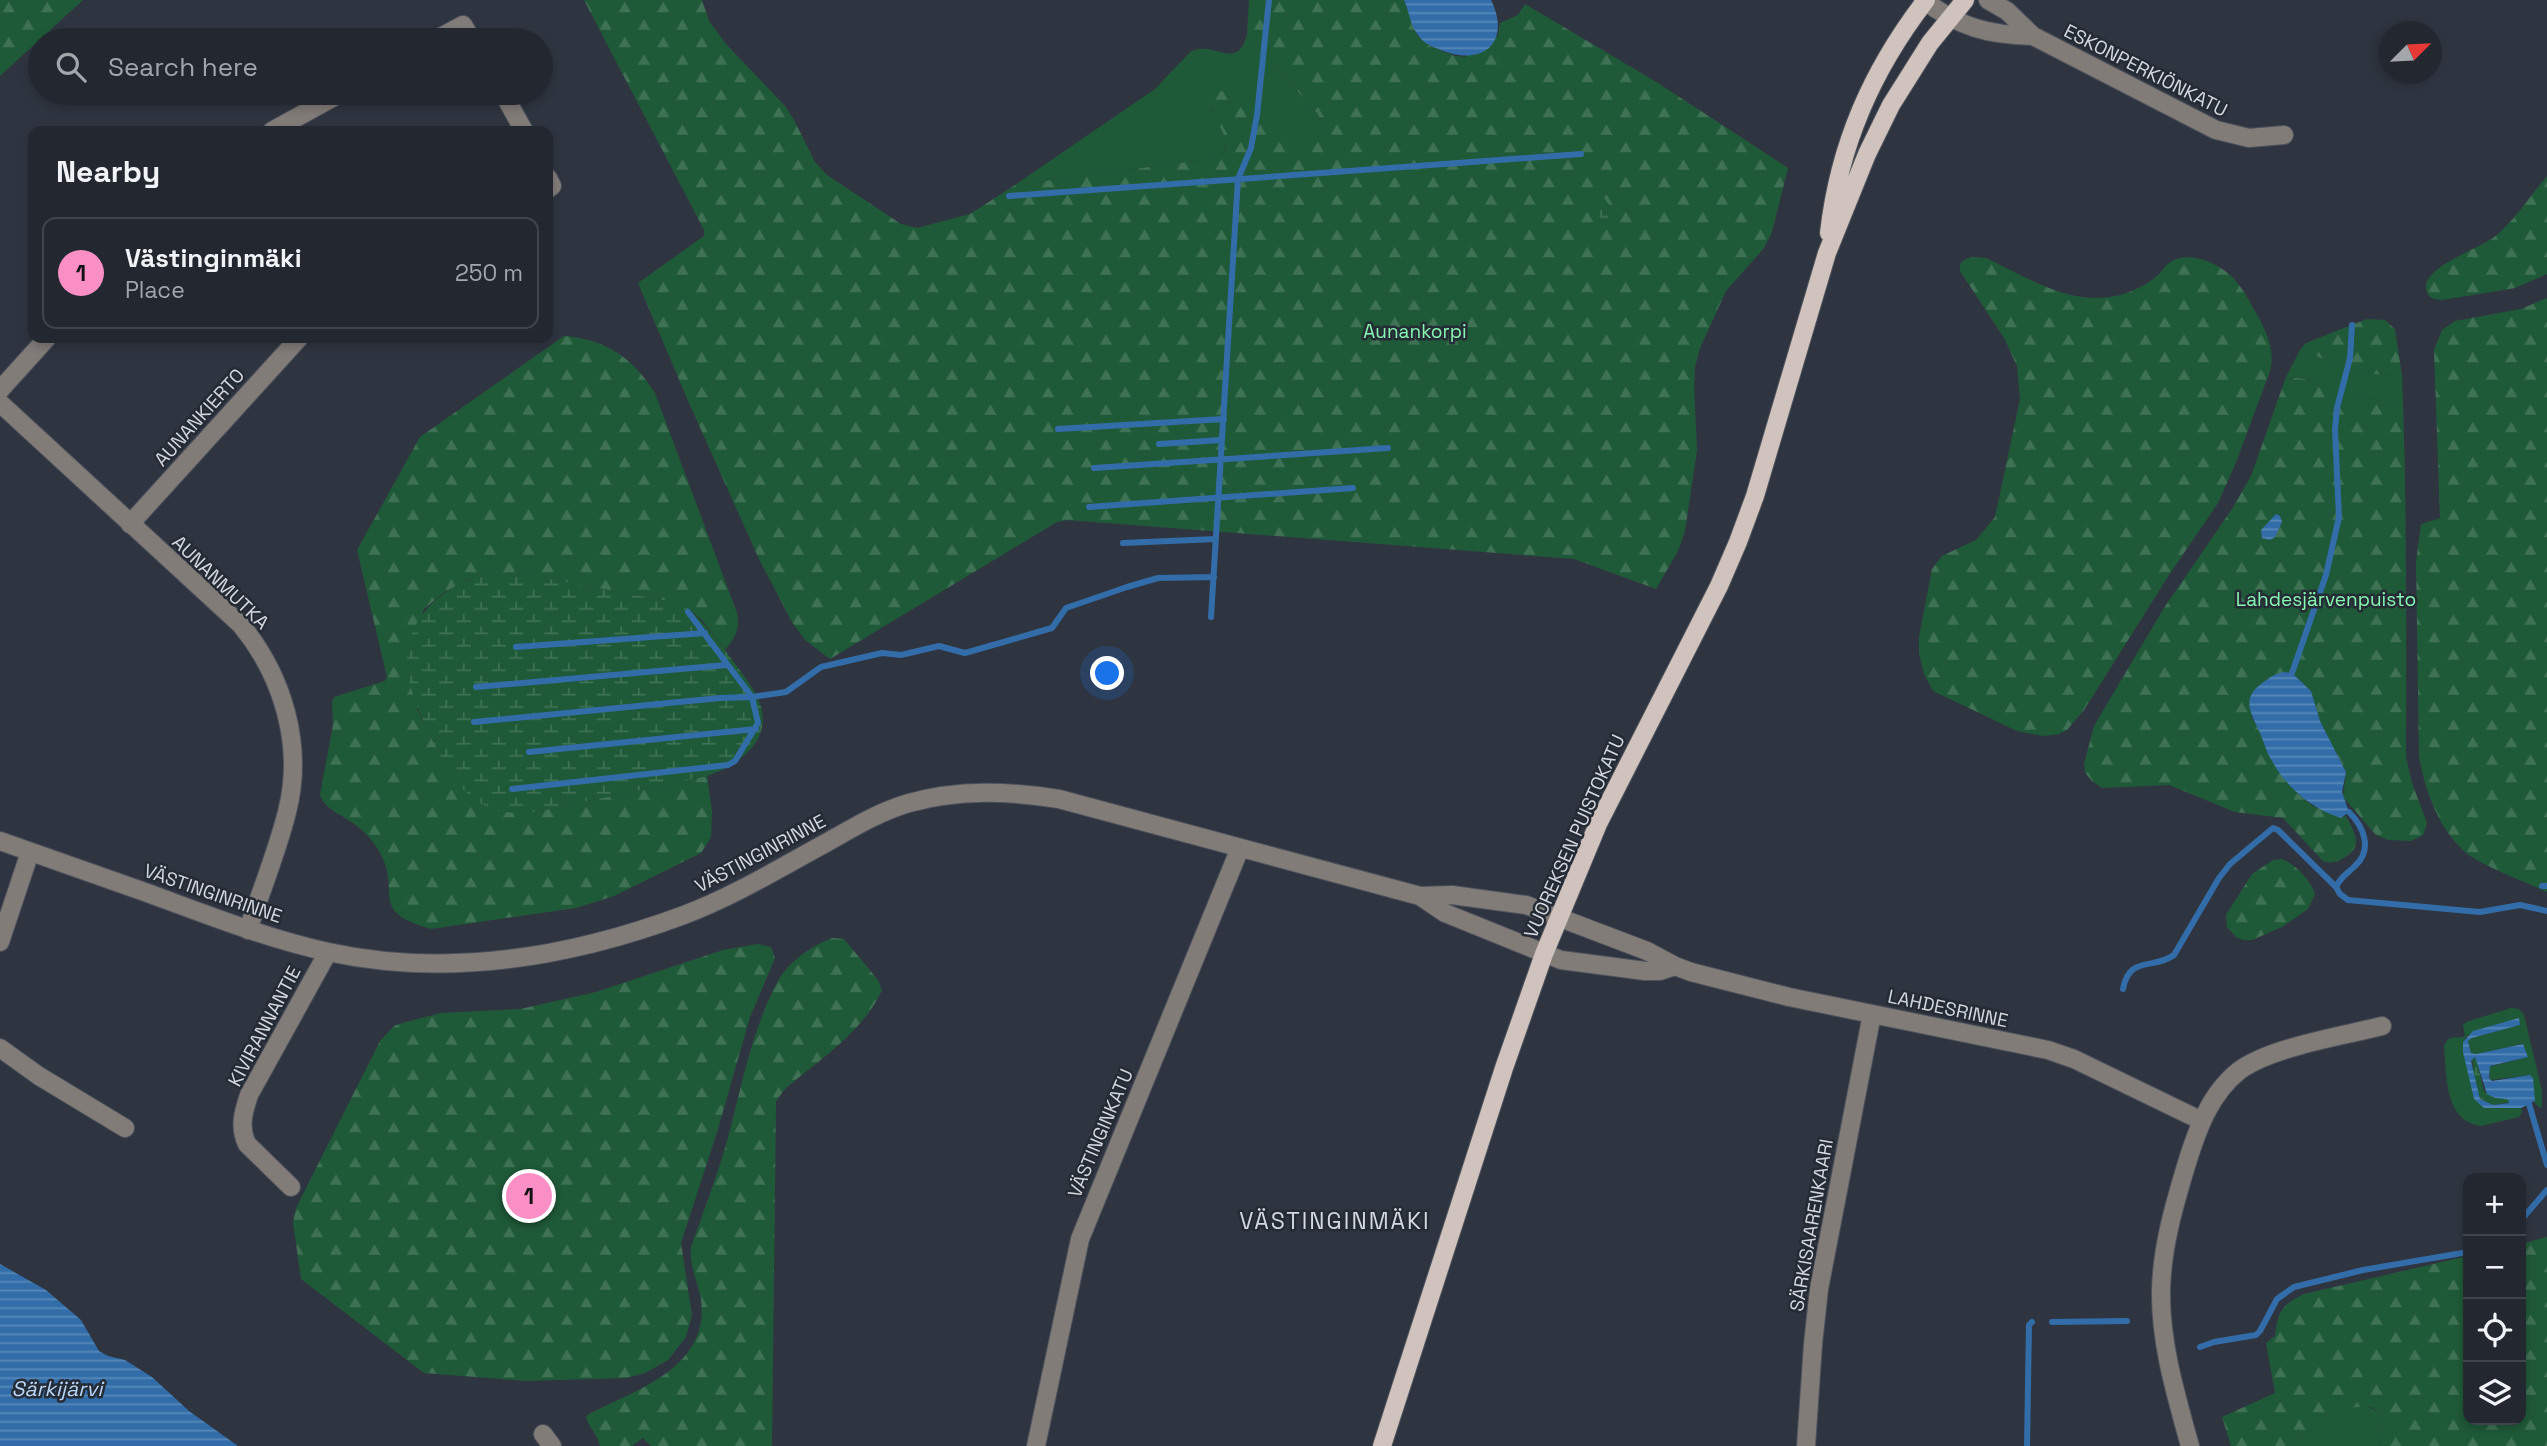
<!DOCTYPE html>
<html lang="en">
<head>
<meta charset="utf-8">
<style>
	:root { --surface:#232830; --page:#2f343c; --text:#f1f3f6; --muted:#a3a6ab; --line:#40444c; --accent:#fa8fc6 }
	body { margin:0; font-family:"Space Grotesk",sans-serif; background:var(--page); color:var(--text) }
	.controls { position:absolute; right:21px; bottom:21px; display:grid; overflow:hidden; border-radius:14px; box-shadow:0 4px 10px #0003 }
	.controls button { width:63px; height:63px; display:grid; place-items:center; padding:0; border:0; border-bottom:2px solid var(--line); background:var(--surface); color:var(--text); font:35px sans-serif }
	.compass { position:absolute; left:2379px; top:21px; width:63px; height:63px; border-radius:50%; background:var(--surface); box-shadow:0 4px 10px #0003; rotate:66deg }
	.you { position:absolute; left:1108px; top:674px; width:24px; height:24px; margin:-18px; border:5px solid #fff; border-radius:50%; background:#1a73e8; box-shadow:0 0 0 10px #1a73e833 }
	.badge { display:grid; place-items:center; width:46px; height:46px; border-radius:50%; background:var(--accent); color:#111; font-size:23px; font-weight:700 }
	.pin { position:absolute; translate:-50% -50%; border:4px solid #fff; box-shadow:0 2px 7px #0006 }
	.list { margin:0; padding:0; list-style:none }
	h2 { display:flex; justify-content:space-between; align-items:center; height:91px; margin:0; padding:0 28px; font-size:30px }
	h2 small { font-size:23px; font-weight:400; color:var(--muted) }
	.list li { display:grid; grid-template-columns:46px 1fr auto; gap:21px; align-items:center; box-sizing:border-box; height:112px; margin:0 14px 14px; padding:0 14px; border:2px solid var(--line); border-radius:14px }
	.list b { display:block; font-size:26px; white-space:nowrap }
	.list p { margin:0; font-size:23px; white-space:nowrap; color:var(--muted) }
	.list em { font-size:23px; font-style:normal; color:var(--muted) }
	.icon { flex:none; width:38px; height:38px; fill:none; stroke:currentColor; stroke-width:2; stroke-linecap:round; stroke-linejoin:round }
	.map { position:relative; flex:none; width:2547px; height:1446px; overflow:hidden }
	.search { position:absolute; background:var(--surface); box-shadow:0 4px 10px #0003; left:28px; top:28px; width:525px; height:77px; display:flex; align-items:center; gap:18px; box-sizing:border-box; padding:0 24px; border-radius:38px; color:var(--muted); font-size:26px }
	.panel { position:absolute; background:var(--surface); box-shadow:0 4px 10px #0003; left:28px; top:126px; width:525px; height:217px; border-radius:14px }
	.map>svg:first-child { display:block }
	.grass { fill:#1f5a38 }
	.forest { fill:url(#forest-firs) }
	.wetland { fill:url(#wetland-marsh) }
	.water { fill:url(#water-rules); fill-rule:evenodd }
	.lines { fill:none; stroke-linecap:round; stroke-linejoin:round }
	.stream { stroke:#326da9; stroke-width:6 }
	.minor-casing { stroke:#4d525c; stroke-width:20 }
	.major-casing { stroke:#4d525c; stroke-width:20 }
	.minor { stroke:#827c79; stroke-width:18 }
	.major { stroke:#d0c2bc; stroke-width:18 }
	.labels { text-anchor:middle; stroke-width:5; stroke-linejoin:round; paint-order:stroke }
	.street-label { font-size:19px; fill:#d3d7de; stroke:#252b35 }
	.park-label { font-size:19px; fill:#86f6b0; stroke:#252b35 }
	.water-label { font-size:21px; font-style:italic; fill:#b7d5f7; stroke:#252b35 }
	.quarter-label { font-size:23px; letter-spacing:2px; fill:#d3d7de; stroke:#252b35 }
</style>
</head>
<body>
<div class="map">
<svg width="2547" height="1446" viewBox="0 0 2547 1446">
	<defs>
		<pattern id="forest-firs" width="22" height="20" patternUnits="userSpaceOnUse" patternTransform="scale(1.75)"><rect width="22" height="20" fill="#1f5a38"/><path d="M5 1l3.5 6h-7zM16 11l3.5 6h-7z" fill="#3f7154"/></pattern>
		<pattern id="wetland-marsh" width="20" height="14" patternUnits="userSpaceOnUse" patternTransform="scale(1.75)"><rect width="20" height="14" fill="#1f5a38"/><path d="M1 5h8M5 5V1M11 12h8M15 12V8" fill="none" stroke="#3f7154"/></pattern>
		<pattern id="water-rules" width="6" height="5" patternUnits="userSpaceOnUse" patternTransform="scale(1.75)"><rect width="6" height="5" fill="#326da9"/><path d="M0 2.5h6" fill="none" stroke="#5888b8"/></pattern>
	</defs>
	<rect width="100%" height="100%" fill="#2f3540"/>
	<!-- grass -->
	<path class="grass" d="M1247 35 1318 114 1322 125 1321 132 1307 141 1294 142 1212 108C1219 123 1237 149 1216 158L1015 185 1155 89 1190 52C1215 39 1236 73 1247 35Z
		M2300 350C2333 362 2366 377 2402 376L2403 403 2338 396 2306 379 2286 377Z
		M2511 1008 2519 1009 2524 1015 2542 1091V1107L2540 1108 2534 1102 2529 1075 2490 1080 2489 1067 2528 1057 2522 1044 2476 1054 2471 1053 2468 1041 2472 1038 2520 1025 2468 1035 2463 1042 2487 1108H2521L2522 1112 2519 1117 2481 1126C2444 1121 2447 1075 2444 1047 2448 1033 2456 1040 2465 1036L2463 1025 2466 1022Z
		M2364 1405 2379 1412 2383 1421 2379 1446H2285L2308 1431 2356 1406Z"/>
	<!-- forest -->
	<path class="forest" d="M0 0H83L0 76Z
		M584 0H702L709 21 726 44 785 106 794 120 815 162 827 175 901 224 917 228 970 214 1015 185 1216 158C1248 144 1189 103 1224 90 1232 87 1237 91 1243 96 1249 100 1256 104 1261 109 1283 130 1286 155 1321 132L1322 125 1318 114 1247 35 1249 0H1404L1417 35 1430 46 1455 56 1465 57 1498 36 1500 23 1518 15 1525 4 1658 83 1788 168 1772 232 1764 248 1726 291 1700 348 1695 367 1694 386 1697 450 1685 531 1678 551 1656 589 1574 559 1068 520 1057 522 830 659 805 640 792 622 759 559 689 403 638 283 704 236V230Z
		M2547 176V274L2515 288 2442 300C2434 299 2428 299 2426 289 2423 267 2478 249 2493 238 2514 222 2530 196 2547 176Z
		M1972 257 1986 258C2018 273 2054 296 2091 298 2114 299 2137 292 2156 277 2161 273 2165 265 2171 262 2188 250 2217 263 2230 275 2239 283 2247 296 2252 306 2264 326 2276 348 2270 371L2235 465 2218 503 2169 575 2084 710 2067 730 2059 734 2044 736 2017 731 1933 691 1924 674 1919 653V637L1932 569 1942 556 1976 540 1995 517 2020 399 2017 366 2004 338 1960 271C1959 262 1963 260 1972 257Z
		M2547 298V892C2528 883 2478 864 2465 852 2438 827 2425 791 2419 756L2416 562 2421 524 2440 518 2434 350 2442 330 2455 321 2521 309Z
		M2367 319 2385 320 2395 329 2402 376C2366 377 2333 362 2300 350L2306 343Z
		M564 336C606 339 633 358 655 393L737 613C740 630 736 636 725 650L703 621 683 604 518 573 488 575 467 580 443 593 423 610 417 709 437 749 455 779 535 812 707 776 712 811 711 837 701 853 614 896 576 908 431 929C366 911 403 891 379 851 374 842 365 832 357 826 344 815 326 811 320 795L333 725 332 702 334 697 385 681 387 677 357 550 420 437Z
		M2286 377 2306 379 2338 396 2403 403C2407 521 2406 639 2406 757L2412 783 2427 823 2423 835 2411 841 2388 840 2376 835 2343 797 2346 772 2320 721 2311 691 2292 673 2284 672 2251 716 2297 793 2313 806 2341 818 2346 816C2354 832 2364 846 2345 857 2337 862 2332 864 2323 861L2283 818 2235 812 2169 785 2102 788 2092 781 2085 773 2084 764 2094 726 2164 608 2232 509 2251 476Z
		M2282 859C2296 865 2310 879 2315 894L2308 909 2282 927 2252 940H2243L2236 937 2227 927 2226 915 2252 874 2273 860Z
		M832 938 844 939 878 980 882 990C863 1032 819 1060 785 1089L776 1101 772 1446H651L643 1438 632 1446H600C598 1435 589 1428 586 1417L589 1414C637 1390 710 1367 701 1300 698 1282 689 1265 691 1247 703 1213 716 1179 726 1145 741 1091 751 1030 778 981 788 962 813 945 832 938Z
		M758 944 771 947 775 958 750 1017 718 1129 681 1243 692 1315 686 1337 668 1360 645 1373 626 1378 526 1381 424 1373 301 1279 293 1222 296 1208 380 1041 394 1026 402 1023 441 1013 520 1009 596 992 723 950Z
		M2547 1237V1446H2379L2383 1421 2379 1412 2371 1407H2356L2308 1431 2285 1446H2231L2222 1417 2275 1393 2266 1343 2275 1336C2278 1312 2281 1305 2304 1294L2468 1256V1420H2521V1244Z"/>
	<!-- wetland -->
	<path class="wetland" d="M1600 196 1604 198 1616 214 1614 223 1604 222C1598 215 1594 209 1594 200Z
		M518 573 683 604C703 621 718 640 733 661 743 675 756 690 761 707 771 743 736 766 707 776L535 812C519 813 503 814 488 807 462 796 445 767 434 743 422 720 412 698 408 673 401 631 429 597 466 581 482 574 501 574 518 573Z
		M2472 1058H2476L2484 1091 2495 1098H2508L2510 1102 2493 1105 2480 1099 2476 1091Z"/>
	<!-- water -->
	<path class="water" d="M1404 0H1491C1512 43 1482 67 1441 50 1432 47 1423 43 1418 35 1410 25 1409 11 1404 0Z
		M2276 514 2280 516 2282 522 2275 537 2270 540 2262 538 2261 530Z
		M2284 672 2292 673 2311 691 2320 721 2346 772 2342 792 2349 812 2341 818C2312 809 2287 788 2272 761 2266 752 2264 741 2259 731 2251 713 2241 699 2261 684 2269 678 2274 674 2284 672Z
		M2519 1018 2520 1025 2472 1038 2468 1041 2471 1053 2476 1054 2523 1044 2528 1057 2490 1066 2489 1078 2492 1081 2530 1075 2533 1078 2535 1101 2521 1108H2484L2474 1099 2463 1052V1042L2473 1031ZM2475 1057 2487 1094 2495 1098 2508 1099 2509 1103 2493 1105 2480 1099 2471 1061Z
		M0 1264 46 1290 81 1320 99 1351 108 1356 125 1360 152 1377 189 1411 238 1446H0Z"/>
	<g class="lines">
		<!-- stream -->
		<path class="stream" d="M1009 196 1581 154
			M1058 429 1224 419
			M1159 444 1222 440
			M1094 468 1388 448
			M1089 507 1353 488
			M1123 543 1216 539
			M1211 617 1238 179 1251 148 1257 115 1269 0
			M516 647 705 633
			M2292 673 2326 575 2339 517 2335 430 2337 408 2350 358 2352 325
			M476 687 726 665
			M474 722 720 698 752 697 786 692 821 667 882 653 901 655 939 646 965 653 1052 628 1066 608 1127 587 1158 578 1214 577
			M529 752 756 729
			M512 789 728 765 735 761 758 723 752 697 688 612
			M2349 812C2364 827 2373 850 2355 866 2347 874 2341 876 2336 887L2340 894 2348 900 2480 912 2520 905 2547 911
			M2542 886H2547
			M2123 989C2129 955 2154 970 2174 955L2219 878 2230 864 2273 828 2278 830 2336 887
			M2529 1104 2547 1165
			M2521 1220 2547 1190
			M2052 1322 2127 1321
			M2200 1347 2214 1342 2256 1335 2260 1331 2277 1299 2294 1287 2363 1270 2468 1252
			M2027 1446 2029 1325 2032 1322"/>
		<defs>
			<path id="minor" d="M1923 0C1960 27 1987 35 2033 36
				M1988 0 2007 11 2033 36 2216 130 2249 138 2284 135
				M435 40 463 25 472 40
				M503 93 524 131
				M272 131 341 93
				M548 178 552 186 548 189
				M0 390 47 338
				M0 403 241 625C283 676 304 746 287 812 277 852 261 891 248 930
				M130 524 299 338
				M0 841C47 858 95 874 142 891 203 913 264 938 328 952 448 978 571 957 684 915 734 896 778 869 824 844 851 829 878 812 909 803 959 789 1009 791 1059 799L1420 896 1452 895 1526 905 1647 951 1675 966 1691 972 1789 997 2048 1050 2074 1059 2202 1121
				M1420 896 1445 913 1561 960 1645 971H1660L1675 966
				M0 942 30 852
				M0 1048 39 1076 125 1128
				M291 1187 247 1144C239 1127 243 1113 249 1095L328 952
				M543 1434 552 1446
				M1036 1446 1080 1239 1240 848
				M1806 1446 1813 1344 1819 1289 1872 1014
				M2190 1446C2176 1395 2160 1343 2161 1290 2162 1247 2174 1206 2186 1166 2197 1130 2210 1093 2240 1070 2272 1047 2342 1036 2382 1026"/>
			<path id="major" d="M1829 233C1839 145 1872 70 1926 0
				M1382 1446 1504 1068 1544 954 1598 824 1719 586 1738 542 1755 496 1827 253 1867 154 1891 105 1930 43 1965 0"/>
		</defs>
		<!-- minor casing -->
		<use href="#minor" class="minor-casing"/>
		<!-- major casing -->
		<use href="#major" class="major-casing"/>
		<!-- minor -->
		<use href="#minor" class="minor"/>
		<!-- major -->
		<use href="#major" class="major"/>
	</g>
	<g class="labels">
		<!-- street labels -->
		<g class="street-label">
			<text transform="translate(2146 70) rotate(27)" y="7">ESKONPERKIÖNKATU</text>
			<text transform="translate(199 417) rotate(-48)" y="7">AUNANKIERTO</text>
			<text transform="translate(221 582) rotate(44)" y="7">AUNANMUTKA</text>
			<text transform="translate(1574 836) rotate(-66)" y="7">VUOREKSEN PUISTOKATU</text>
			<text transform="translate(760 853) rotate(-28)" y="7">VÄSTINGINRINNE</text>
			<text transform="translate(213 893) rotate(19)" y="7">VÄSTINGINRINNE</text>
			<text transform="translate(1948 1008) rotate(12)" y="7">LAHDESRINNE</text>
			<text transform="translate(264 1026) rotate(-62)" y="7">KIVIRANNANTIE</text>
			<text transform="translate(1100 1133) rotate(-67)" y="7">VÄSTINGINKATU</text>
			<text transform="translate(1811 1225) rotate(-80)" y="7">SÄRKISAARENKAARI</text>
		</g>
		<!-- park labels -->
		<g class="park-label">
			<text x="1415" y="338">Aunankorpi</text>
			<text x="2326" y="606">Lahdesjärvenpuisto</text>
		</g>
		<!-- water labels -->
		<g class="water-label">
			<text x="57" y="1396">Särkijärvi</text>
		</g>
		<!-- quarter labels -->
		<g class="quarter-label">
			<text x="1335" y="1229">VÄSTINGINMÄKI</text>
		</g>
	</g>
</svg>
<div class="controls">
<button>+</button>
<button>−</button>
<button><svg class="icon" aria-label="locate" viewBox="0 0 24 24"><circle cx="12" cy="12" r="6"/><path d="M12 2v4M12 18v4M2 12h4M18 12h4"/></svg></button>
<button><svg class="icon" aria-label="layers" viewBox="0 0 24 24"><path d="M12 4l9 5-9 5-9-5zM3 14l9 5 9-5"/></svg></button>
</div>
<svg class="compass" viewBox="-18 -18 36 36"><path d="M0-13l5 13h-10z" fill="#e53935"/><path d="M0 13l5-13h-10z" fill="#a3a6ab"/></svg>
<div class="you"></div>
<div class="pin badge" style="left:529px;top:1196px">1</div>
<div class="search"><svg class="icon" aria-label="search" viewBox="0 0 24 24"><circle cx="10" cy="10" r="6"/><path d="M15 15l6 6"/></svg>Search here</div>
<section class="panel">
<h2>Nearby<small></small></h2>
<ul class="list">
<li><span class="badge">1</span><div><b>Västinginmäki</b><p>Place</p></div><em>250 m</em></li>
</ul>
</section>
</div>
</body>
</html>
